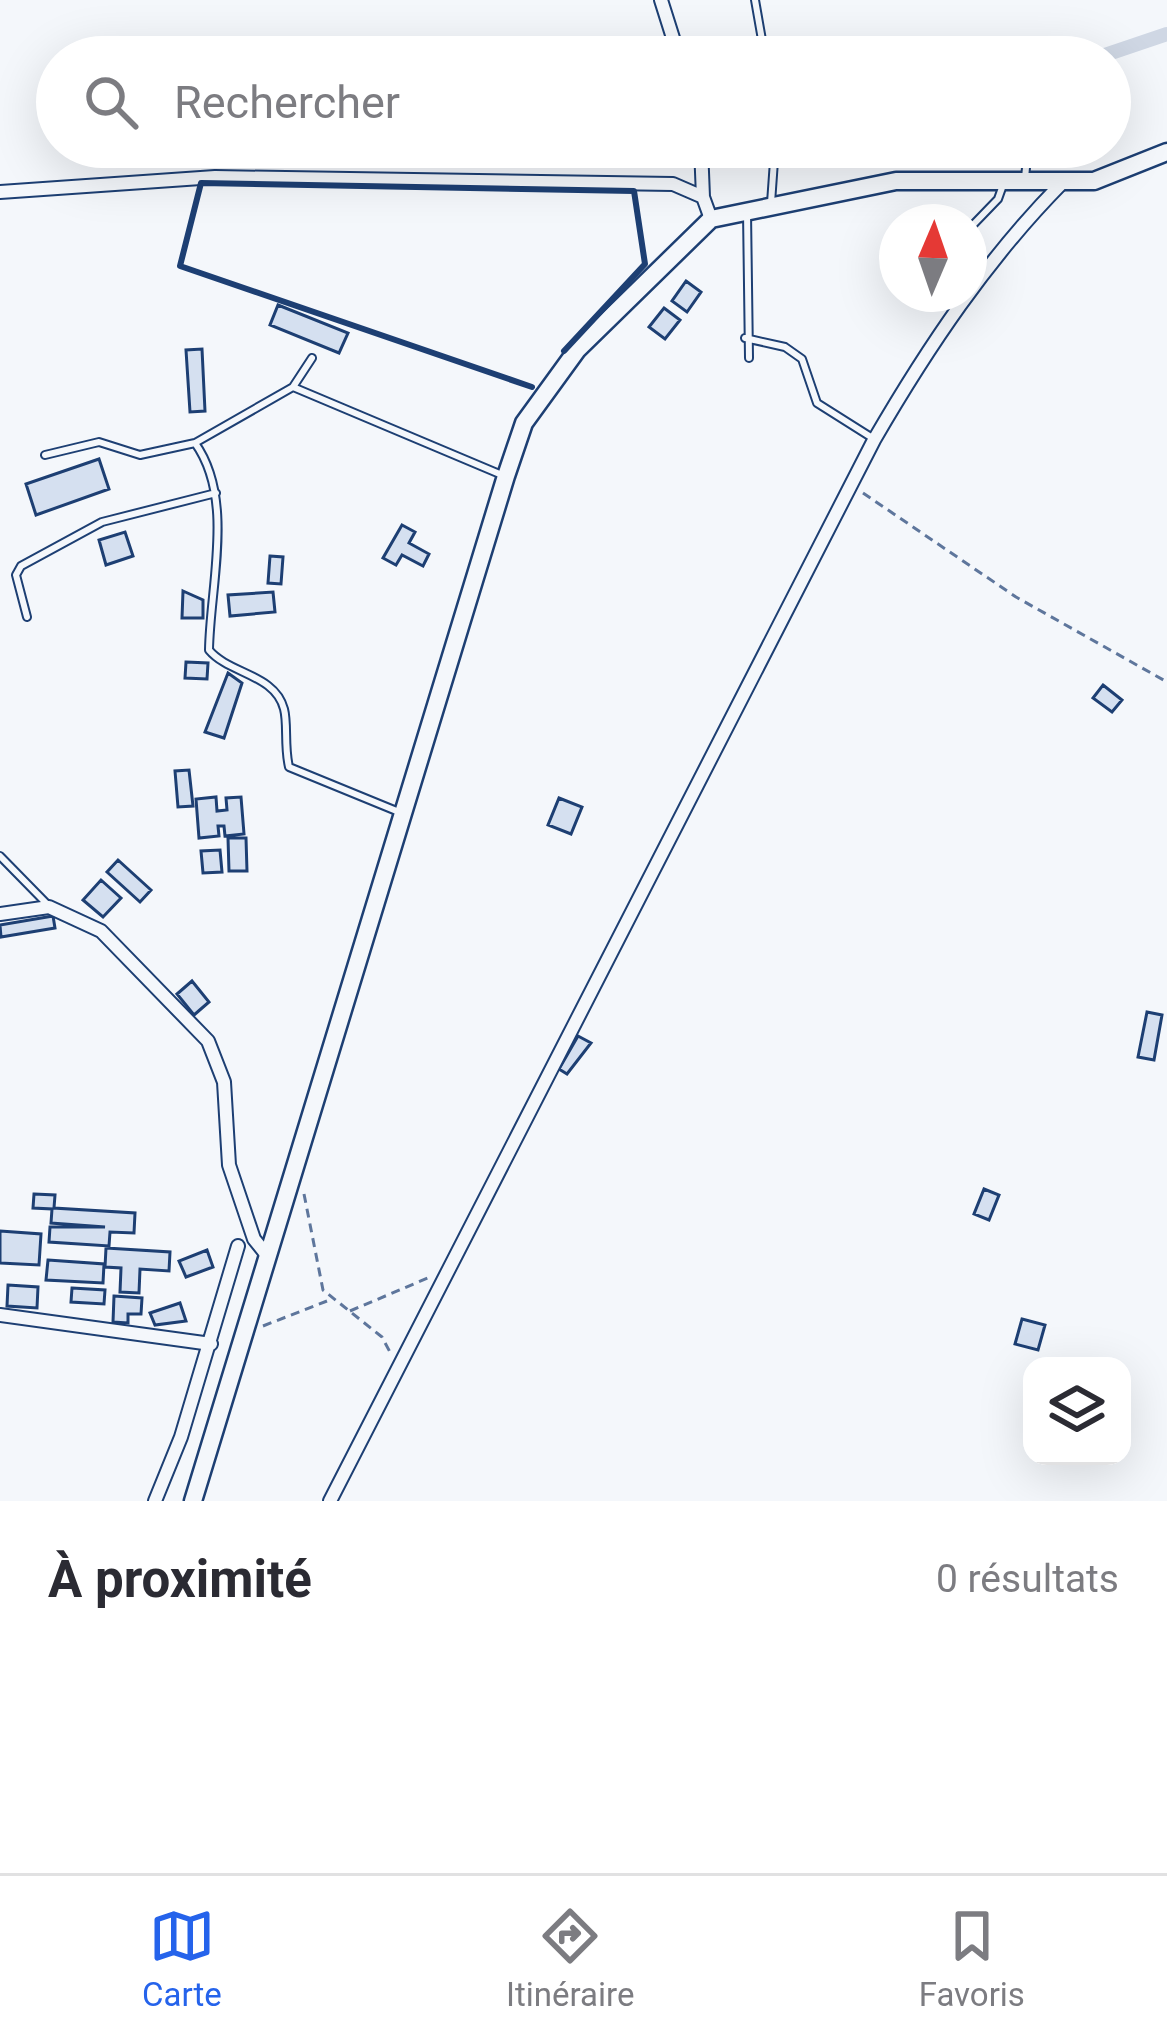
<!DOCTYPE html>
<html lang="fr">
<head>
<meta charset="utf-8">
<style>
	:root { --surface:#fff; --page:#f2f2f3; --text:#2b2b33; --muted:#7c7c81; --line:#e1e1e2; --accent:#2563eb }
	body { margin:0; font-family:Roboto,sans-serif; background:var(--page); color:var(--text) }
	.controls { position:absolute; right:36px; bottom:36px; display:grid; overflow:hidden; border-radius:24px; box-shadow:0 12px 48px #0002 }
	.controls button { width:108px; height:108px; display:grid; place-items:center; padding:0; border:0; border-bottom:3px solid var(--line); background:var(--surface); color:var(--text); font:60px sans-serif }
	.compass { position:absolute; left:879px; top:204px; width:108px; height:108px; border-radius:50%; background:var(--surface); box-shadow:0 12px 48px #0002; rotate:2deg }
	.list { margin:0; padding:0; list-style:none }
	h2 { display:flex; justify-content:space-between; align-items:center; height:156px; margin:0; padding:0 48px; font-size:51px }
	h2 small { font-size:39px; font-weight:400; color:var(--muted) }
	.icon { flex:none; width:66px; height:66px; fill:none; stroke:currentColor; stroke-width:2; stroke-linecap:round; stroke-linejoin:round }
	.map { position:relative; flex:none; width:1167px; height:1501px; overflow:hidden }
	.search { position:absolute; background:var(--surface); box-shadow:0 12px 48px #0002; left:36px; right:36px; top:36px; height:132px; display:flex; align-items:center; gap:30px; box-sizing:border-box; padding:0 42px; border-radius:66px; color:var(--muted); font-size:45px }
	.sheet { height:372px; background:var(--surface) }
	nav { display:flex; justify-content:space-around; align-items:center; box-sizing:border-box; height:168px; border-top:3px solid var(--line); background:var(--surface); font-size:33px; color:var(--muted) }
	nav a { display:grid; justify-items:center; gap:6px }
	nav .on { color:var(--accent) }
	.map>svg:first-child { display:block }
	.lines { fill:none; stroke-linecap:round; stroke-linejoin:round }
	.canal { stroke:#cfd7e4; stroke-width:14 }
	.building { fill:#d5e0f0; stroke:#1d3f73; stroke-width:3 }
	.lane-casing { stroke:#1d3f73; stroke-width:10 }
	.street-casing { stroke:#1d3f73; stroke-width:16 }
	.secondary-casing { stroke:#1d3f73; stroke-width:21 }
	.path { stroke:#5e769c; stroke-width:3; stroke-dasharray:9 6; stroke-linecap:butt }
	.lane { stroke:#f4f7fb; stroke-width:6 }
	.street { stroke:#f4f7fb; stroke-width:12 }
	.secondary { stroke:#f4f7fb; stroke-width:16 }
	.wall { stroke:#1d3f73; stroke-width:6 }
</style>
</head>
<body>
<div class="map">
<svg width="1167" height="1501" viewBox="0 0 1167 1501">
	<rect width="100%" height="100%" fill="#f4f7fb"/>
	<g class="lines">
		<!-- canal -->
		<path class="canal" d="M1099 57 1167 34"/>
	</g>
	<!-- building -->
	<path class="building" d="M686 281 701 292 687 312 672 301Z
		M278 305 348 333 339 353 270 325Z
		M664 308 680 320 665 339 649 327Z
		M202 349 205 411 190 412 186 350Z
		M99 459 109 489 36 515 26 484Z
		M402 525 415 532 409 543 429 554 423 566 402 555 396 565 383 558Z
		M125 532 133 556 106 565 99 540Z
		M270 556 283 557 281 584 268 583Z
		M183 591 203 600V618H182Z
		M273 592 275 612 230 616 228 595Z
		M186 662 208 663 207 679 185 678Z
		M228 673 242 683 224 738 205 732Z
		M1103 685 1122 700 1112 712 1093 698Z
		M189 770 193 806 178 807 175 771Z
		M216 797 217 811 227 810 226 798 241 797 244 834 225 836 224 826H218L219 836 199 838 196 799Z
		M559 798 582 807 571 834 548 825Z
		M228 838H246L247 871H229Z
		M220 850 222 872 203 873 201 851Z
		M118 860 151 890 140 902 107 872Z
		M101 880 121 898 103 917 83 900Z
		M53 916 55 928 1 937 0 925Z
		M192 981 209 1002 194 1015 177 994Z
		M1147 1012 1162 1015 1154 1060 1138 1057Z
		M578 1036 591 1043 567 1074 559 1069Z
		M984 1189 999 1195 989 1220 974 1214Z
		M34 1194 55 1195 54 1208 135 1213 134 1233 110 1232 109 1246 49 1242 50 1227H105L51 1223 52 1209 33 1208Z
		M0 1231 41 1234 39 1265 0 1263Z
		M106 1248 170 1252 169 1271 140 1269 139 1293 120 1292 121 1268 105 1267Z
		M207 1250 213 1267 186 1277 179 1261Z
		M48 1260 104 1264 103 1283 46 1280Z
		M8 1285 38 1287 37 1308 7 1306Z
		M72 1288 105 1290 104 1304 71 1302Z
		M114 1296 142 1298 141 1314H128V1323L113 1322Z
		M180 1303 186 1321 155 1325 150 1313Z
		M1022 1319 1045 1325 1038 1350 1015 1344Z"/>
	<g class="lines">
		<defs>
			<path id="lane" d="M755 0 765 57
				M1025 178 1028 147
				M771 203 775 147
				M747 212 749 358
				M969 229 998 199 1003 185
				M745 338 785 347 802 359 817 403 874 439
				M293 387 502 475
				M195 443C235 499 210 585 209 650 229 674 275 674 284 709 288 724 284 746 289 767L399 812
				M45 455 99 442 140 455 195 443 293 387 312 358
				M27 617 16 575 21 566 102 522 216 493
				M0 856 47 904"/>
			<path id="street" d="M661 0 679 57
				M701 147 703 197
				M0 192 215 177 673 184 703 197 711 219
				M0 914 49 907 101 931 208 1041 224 1082 229 1165 254 1239 266 1254
				M0 1315 211 1344
				M155 1501 181 1437 238 1246
				M330 1501 874 440C928 347 987 259 1062 183"/>
			<path id="secondary" d="M193 1501 506 476 524 423 577 350 711 219 896 181H1094L1167 152"/>
		</defs>
		<!-- lane casing -->
		<use href="#lane" class="lane-casing"/>
		<!-- street casing -->
		<use href="#street" class="street-casing"/>
		<!-- secondary casing -->
		<use href="#secondary" class="secondary-casing"/>
		<!-- path -->
		<path class="path" d="M863 493 1016 597 1167 682
			M304 1194 323 1290 382 1337 391 1354
			M350 1311 430 1277
			M263 1326 327 1301"/>
		<!-- lane -->
		<use href="#lane" class="lane"/>
		<!-- street -->
		<use href="#street" class="street"/>
		<!-- secondary -->
		<use href="#secondary" class="secondary"/>
		<!-- wall -->
		<path class="wall" d="M532 387 180 266 201 183 634 191 645 264 564 351"/>
	</g>
</svg>
<div class="controls">
<button><svg class="icon" aria-label="layers" viewBox="0 0 24 24"><path d="M12 4l9 5-9 5-9-5zM3 14l9 5 9-5"/></svg></button>
</div>
<svg class="compass" viewBox="-18 -18 36 36"><path d="M0-13l5 13h-10z" fill="#e53935"/><path d="M0 13l5-13h-10z" fill="#7c7c81"/></svg>
<div class="search"><svg class="icon" aria-label="search" viewBox="0 0 24 24"><circle cx="10" cy="10" r="6"/><path d="M15 15l6 6"/></svg>Rechercher</div>
</div>
<section class="sheet">
<h2>À proximité<small>0 résultats</small></h2>
<ul class="list">
</ul>
</section>
<nav>
<a class="on"><svg class="icon" aria-label="map" viewBox="0 0 24 24"><path d="M3 6l6-2 6 2 6-2v14l-6 2-6-2-6 2zM9 4v14M15 6v14"/></svg>Carte</a>
<a><svg class="icon" aria-label="directions" viewBox="0 0 24 24"><path d="M12 3l9 9-9 9-9-9zM9 14v-3h6M13 9l2 2-2 2"/></svg>Itinéraire</a>
<a><svg class="icon" aria-label="saved" viewBox="0 0 24 24"><path d="M7 4h10v16l-5-4-5 4z"/></svg>Favoris</a>
</nav>
</body>
</html>
